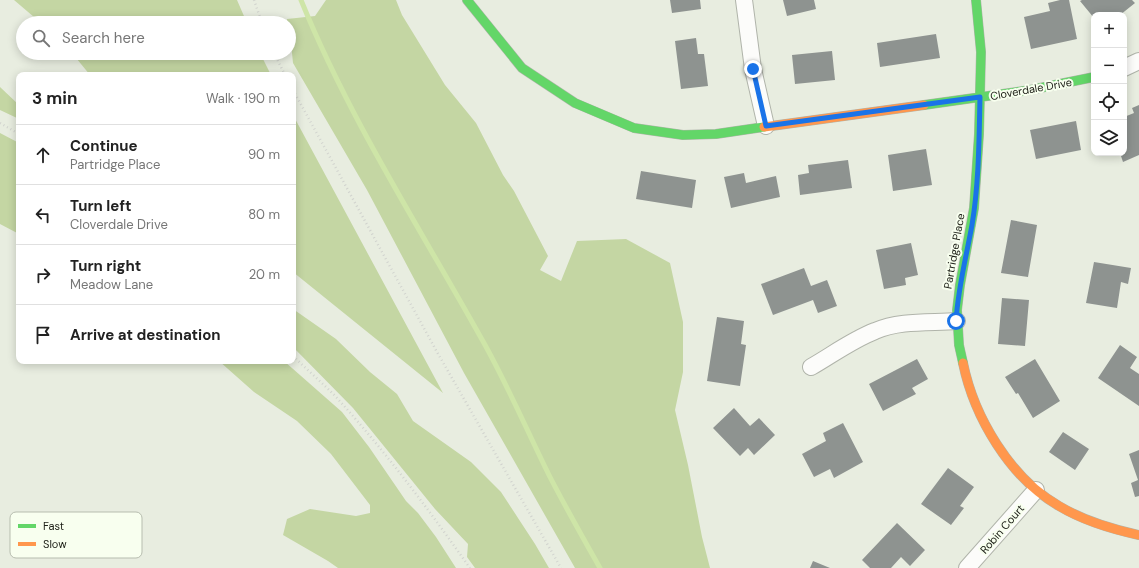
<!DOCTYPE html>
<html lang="en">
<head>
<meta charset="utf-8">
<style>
	:root { --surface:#fff; --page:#f2f2f2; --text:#222; --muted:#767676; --line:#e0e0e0 }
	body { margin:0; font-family:"DM Sans",sans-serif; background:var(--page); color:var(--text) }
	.controls { position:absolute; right:12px; top:12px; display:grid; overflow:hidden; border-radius:8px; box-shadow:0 2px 10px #0003 }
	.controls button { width:36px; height:36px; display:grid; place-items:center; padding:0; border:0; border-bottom:1px solid var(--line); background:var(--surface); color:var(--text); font:20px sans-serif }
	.stop { position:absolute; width:12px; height:12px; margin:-9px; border:3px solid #1a73e8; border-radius:50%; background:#fff }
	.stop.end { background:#1a73e8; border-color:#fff; box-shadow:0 1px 4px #0008 }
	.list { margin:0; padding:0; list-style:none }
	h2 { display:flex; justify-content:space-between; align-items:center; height:52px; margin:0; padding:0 16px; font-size:17px }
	h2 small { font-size:13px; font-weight:400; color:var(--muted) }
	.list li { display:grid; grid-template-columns:26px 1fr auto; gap:12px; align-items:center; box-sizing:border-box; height:60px; padding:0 16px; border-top:1px solid var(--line) }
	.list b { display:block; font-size:15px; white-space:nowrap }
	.list p { margin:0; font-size:13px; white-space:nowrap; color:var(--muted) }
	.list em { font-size:13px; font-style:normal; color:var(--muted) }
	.icon { flex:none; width:22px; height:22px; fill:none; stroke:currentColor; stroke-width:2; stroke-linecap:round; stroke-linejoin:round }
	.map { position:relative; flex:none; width:1139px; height:568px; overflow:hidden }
	.search { position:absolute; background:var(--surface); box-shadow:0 2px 10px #0003; left:16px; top:16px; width:280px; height:44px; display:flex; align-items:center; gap:10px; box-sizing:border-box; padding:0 14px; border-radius:22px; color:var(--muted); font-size:15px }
	.panel { position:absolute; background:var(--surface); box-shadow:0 2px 10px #0003; left:16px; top:72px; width:280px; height:292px; border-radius:8px }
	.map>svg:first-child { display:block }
	.forest { fill:#c4d6a3 }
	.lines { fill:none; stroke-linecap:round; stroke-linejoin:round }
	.stream { stroke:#cee5a7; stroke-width:5 }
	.building { fill:#8e9390 }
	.street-casing { stroke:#b0b4aa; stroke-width:18 }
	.fast-casing { stroke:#b0b4aa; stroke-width:10 }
	.slow-casing { stroke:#b0b4aa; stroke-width:10 }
	.path { stroke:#d1d3ce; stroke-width:2.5; stroke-dasharray:1 3; stroke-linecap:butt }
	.street { stroke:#fcfcfa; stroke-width:16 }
	.fast { stroke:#63d668; stroke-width:9 }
	.slow { stroke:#ff974d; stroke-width:9 }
	.route { stroke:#1a73e8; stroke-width:5 }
	.labels { text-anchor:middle; stroke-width:4; stroke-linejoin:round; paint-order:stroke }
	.street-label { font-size:11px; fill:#20231a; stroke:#f8ffef }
	.key { fill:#f8ffef; stroke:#b7bdaf; stroke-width:1 }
	.key-label { font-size:11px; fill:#20231a }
</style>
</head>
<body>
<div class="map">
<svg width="1139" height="568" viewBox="0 0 1139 568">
	<rect width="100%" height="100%" fill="#e8ede0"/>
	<!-- forest -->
	<path class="forest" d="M14 0H237L247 23H41Z
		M326 0H396L402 15 445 85 476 123 503 175 514 191 548 256 540 270 561 281 577 241 626 239 670 263 683 322V372L675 410 688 465 702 537 710 568H575L464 373 367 190 293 63 289 23H287V19L315 16Z
		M72 53H260L271 75H90Z
		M0 87 19 105V119L0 110Z
		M293 115 443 393 293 272Z
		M0 133 19 143V234L0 224Z
		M293 309 336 339 370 372 397 394 413 421 471 462 501 492 535 544 549 568H475L467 557 468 544 435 509 353 408 293 347Z
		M219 361H284L342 412 369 447 406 501 418 513 436 537 456 568H338L328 561 283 535 287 519 310 509 356 516 370 513V505L331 454 297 421 254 392Z"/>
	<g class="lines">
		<!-- stream -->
		<path class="stream" d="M301 0C349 118 418 225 480 336 506 381 527 431 550 477 566 508 583 538 600 568"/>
	</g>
	<!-- building -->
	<path class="building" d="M670 0H700L701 9 672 13Z
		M783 0H814L816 9 787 16Z
		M1060 0H1069L1077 39 1031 49 1024 17 1050 11 1048 3Z
		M1082 0H1132L1135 3 1120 15H1094V18L1080 1Z
		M936 34 940 58 880 67 877 43Z
		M696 38 698 54H704L708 86 681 89 675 41Z
		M832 51 835 80 795 84 792 55Z
		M1139 105V155L1123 162 1120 153H1124V117L1134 113 1132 108Z
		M1076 121 1081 150 1036 159 1030 130Z
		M926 149 932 185 893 191 888 155Z
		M848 160 852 188 800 195 798 175 809 173 808 165Z
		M641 171 696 180 692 208 636 199Z
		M744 173 746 183 776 176 780 197 731 208 724 177Z
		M1011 220 1037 225 1028 277 1001 273Z
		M911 243 918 275 905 278 906 285 884 289 876 250Z
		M1094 262 1131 268 1128 284 1121 282 1117 308 1086 303Z
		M804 268 811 286 827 280 837 306 818 313 813 300 773 315 761 284Z
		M1002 298 1029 300 1025 346 998 344Z
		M717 317 744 321 741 344 746 345 740 386 707 381Z
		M1120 345 1137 357 1130 368 1139 374V406L1098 378Z
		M917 359 928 379 912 388 916 394 883 411 869 384Z
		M1035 359 1060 401 1033 418 1018 393 1016 394 1005 377Z
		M734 408 750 426 759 418 775 435 754 455 748 448 740 456 713 428Z
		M843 423 863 462 834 478 830 469 814 477 802 454 826 441 823 433Z
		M1063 432 1089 449 1075 470 1049 452Z
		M1139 450V496L1135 497 1131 483 1138 480 1129 454Z
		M948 468 974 487 960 506 964 508 951 525 921 504Z
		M897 523 925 550 910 566 901 557 891 568H870L862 560Z
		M813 561 830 568H810Z"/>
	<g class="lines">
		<defs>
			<path id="street" d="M744 0 753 69 766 126
				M1124 68 1139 61
				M811 367C832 355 852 340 875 331 900 320 930 323 957 321
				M967 568 1036 490"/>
			<path id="fast" d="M467 0 522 68 575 103 634 128 683 135 716 134 764 127
				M924 105 1030 90 1094 77
				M963 363 959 345 957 310 960 285 974 208 979 134 981 52 976 0"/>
			<path id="slow" d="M764 127 924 105
				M963 363C974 417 1010 478 1059 506 1084 521 1111 529 1139 535"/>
		</defs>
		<!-- street casing -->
		<use href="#street" class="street-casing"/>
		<!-- fast casing -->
		<use href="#fast" class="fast-casing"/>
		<!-- slow casing -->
		<use href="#slow" class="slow-casing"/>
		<!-- path -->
		<path class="path" d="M254 0 262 23
			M274 53 285 75
			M293 90 437 352 561 568
			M0 123 19 134
			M293 356C307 370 323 383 337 398 385 451 429 510 470 568"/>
		<!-- street -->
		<use href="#street" class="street"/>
		<!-- fast -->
		<use href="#fast" class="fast"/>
		<!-- slow -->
		<use href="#slow" class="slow"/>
	</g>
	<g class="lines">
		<!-- route -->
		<path class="route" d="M753 69 766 126 980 97C979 140 979 183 972 225 966 258 958 288 956 321"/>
	</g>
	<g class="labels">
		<!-- street labels -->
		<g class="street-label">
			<text transform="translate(1031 89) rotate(-10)" y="4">Cloverdale Drive</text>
			<text transform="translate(954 251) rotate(-80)" y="4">Partridge Place</text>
			<text transform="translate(1002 529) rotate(-49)" y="4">Robin Court</text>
		</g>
	</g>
	<!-- legend -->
	<rect x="10" y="512" width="132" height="46" rx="6" class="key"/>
	<rect x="18" y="524" width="18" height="4" fill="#63d668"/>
	<rect x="18" y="542" width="18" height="4" fill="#ff974d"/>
	<g class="key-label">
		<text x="43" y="530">Fast</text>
		<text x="43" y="548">Slow</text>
	</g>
</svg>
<div class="controls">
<button>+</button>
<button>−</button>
<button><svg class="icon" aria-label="locate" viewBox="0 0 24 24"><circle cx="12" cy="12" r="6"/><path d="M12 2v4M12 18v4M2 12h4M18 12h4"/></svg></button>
<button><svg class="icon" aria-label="layers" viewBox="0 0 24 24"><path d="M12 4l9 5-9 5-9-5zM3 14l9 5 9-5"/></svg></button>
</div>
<div class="stop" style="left:956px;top:321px"></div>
<div class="stop end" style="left:753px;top:69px"></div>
<div class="search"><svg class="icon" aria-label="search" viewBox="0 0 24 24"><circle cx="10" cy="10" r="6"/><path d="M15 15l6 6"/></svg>Search here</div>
<section class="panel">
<h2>3 min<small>Walk · 190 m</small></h2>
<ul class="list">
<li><svg class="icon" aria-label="ahead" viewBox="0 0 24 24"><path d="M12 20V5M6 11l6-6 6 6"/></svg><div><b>Continue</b><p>Partridge Place</p></div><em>90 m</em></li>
<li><svg class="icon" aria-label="left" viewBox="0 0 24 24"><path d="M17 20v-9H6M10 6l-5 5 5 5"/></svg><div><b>Turn left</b><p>Cloverdale Drive</p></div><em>80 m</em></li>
<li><svg class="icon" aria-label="right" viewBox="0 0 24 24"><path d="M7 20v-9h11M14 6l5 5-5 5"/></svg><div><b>Turn right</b><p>Meadow Lane</p></div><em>20 m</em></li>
<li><svg class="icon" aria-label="arrive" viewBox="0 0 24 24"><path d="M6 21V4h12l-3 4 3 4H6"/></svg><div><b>Arrive at destination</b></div></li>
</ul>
</section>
</div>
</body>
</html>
